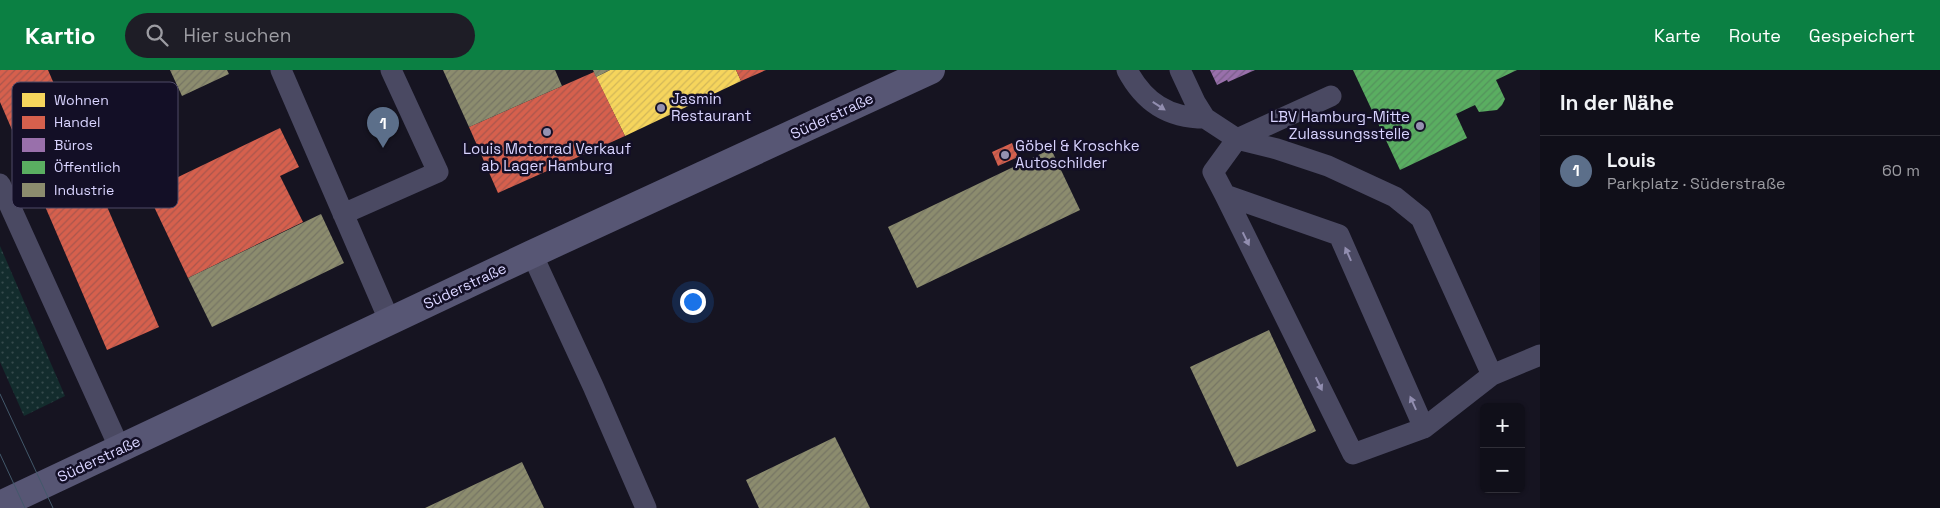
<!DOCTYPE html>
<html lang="de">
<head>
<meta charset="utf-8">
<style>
	:root { --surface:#100f19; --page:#1e1d26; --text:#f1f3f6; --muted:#9c9ca2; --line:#302f38; --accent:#0b8043 }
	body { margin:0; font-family:"Space Grotesk",sans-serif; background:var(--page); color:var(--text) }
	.controls { position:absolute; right:15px; bottom:15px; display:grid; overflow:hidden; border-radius:8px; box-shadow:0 1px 4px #0004 }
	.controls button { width:45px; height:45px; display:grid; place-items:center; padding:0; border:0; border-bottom:1px solid var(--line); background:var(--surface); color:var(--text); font:25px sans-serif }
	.you { position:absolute; left:692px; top:231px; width:18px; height:18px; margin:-12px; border:4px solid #fff; border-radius:50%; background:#1a73e8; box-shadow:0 0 0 8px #1a73e833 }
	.badge { display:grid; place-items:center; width:32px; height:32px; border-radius:50%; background:var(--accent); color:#fff; font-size:16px; font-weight:700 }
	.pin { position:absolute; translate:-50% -41px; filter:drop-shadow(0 1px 2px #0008) }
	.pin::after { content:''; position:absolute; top:26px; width:18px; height:15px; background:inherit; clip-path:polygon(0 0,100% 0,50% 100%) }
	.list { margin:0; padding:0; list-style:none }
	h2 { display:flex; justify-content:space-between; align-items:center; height:65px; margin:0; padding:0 20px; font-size:21px }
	h2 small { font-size:16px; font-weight:400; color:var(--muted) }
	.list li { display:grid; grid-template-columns:32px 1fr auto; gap:15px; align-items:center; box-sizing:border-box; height:70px; padding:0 20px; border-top:1px solid var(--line) }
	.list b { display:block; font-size:19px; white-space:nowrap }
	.list p { margin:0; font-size:16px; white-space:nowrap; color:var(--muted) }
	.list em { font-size:16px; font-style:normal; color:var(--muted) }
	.icon { flex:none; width:28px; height:28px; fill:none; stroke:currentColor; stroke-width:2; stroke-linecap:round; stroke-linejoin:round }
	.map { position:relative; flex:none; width:1540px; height:438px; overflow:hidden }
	header { display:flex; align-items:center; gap:30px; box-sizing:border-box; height:70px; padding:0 25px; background:var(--accent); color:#fff }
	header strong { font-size:24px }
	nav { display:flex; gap:28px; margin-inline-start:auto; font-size:18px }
	.search { width:350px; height:45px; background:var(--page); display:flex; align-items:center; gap:12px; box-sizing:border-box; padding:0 18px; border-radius:28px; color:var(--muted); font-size:19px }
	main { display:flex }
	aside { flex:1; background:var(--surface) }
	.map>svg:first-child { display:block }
	.grass { fill:url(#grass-dots) }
	.homes { fill:url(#homes-hatch) }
	.shops { fill:url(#shops-hatch) }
	.offices { fill:url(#offices-hatch) }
	.public { fill:url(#public-hatch) }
	.industry { fill:url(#industry-hatch) }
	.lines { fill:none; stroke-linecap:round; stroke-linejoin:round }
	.lane { stroke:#4a4962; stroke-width:21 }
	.secondary { stroke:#575674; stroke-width:28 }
	.tram { stroke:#43596b; stroke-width:1 }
	.oneway { fill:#928eb0 }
	.poi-dot { fill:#9591b1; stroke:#130f26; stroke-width:2 }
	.labels { text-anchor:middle; stroke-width:5; stroke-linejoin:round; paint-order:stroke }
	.poi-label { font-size:15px; fill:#d9d4ff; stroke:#130f26; text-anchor:start }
	.street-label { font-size:15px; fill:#d9d4ff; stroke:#130f26 }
	.key { fill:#130f26; stroke:#4e4a67; stroke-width:1 }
	.key-label { font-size:14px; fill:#d9d4ff }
</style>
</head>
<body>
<header>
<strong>Kartio</strong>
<div class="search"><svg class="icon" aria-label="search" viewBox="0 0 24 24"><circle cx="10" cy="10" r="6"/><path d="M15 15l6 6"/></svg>Hier suchen</div>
<nav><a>Karte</a><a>Route</a><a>Gespeichert</a></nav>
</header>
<main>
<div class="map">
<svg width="1540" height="438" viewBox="0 0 1540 438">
	<defs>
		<pattern id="grass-dots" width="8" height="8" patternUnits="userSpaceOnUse" patternTransform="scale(1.25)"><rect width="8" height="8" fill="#132c2d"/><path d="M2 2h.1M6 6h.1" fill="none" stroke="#354a4c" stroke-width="1.8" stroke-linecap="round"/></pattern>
		<pattern id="homes-hatch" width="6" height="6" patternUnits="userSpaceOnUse" patternTransform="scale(1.25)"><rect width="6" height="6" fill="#f6d55c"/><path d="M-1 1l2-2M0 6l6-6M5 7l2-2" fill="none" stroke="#d2b759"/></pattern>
		<pattern id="shops-hatch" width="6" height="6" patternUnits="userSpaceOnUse" patternTransform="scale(1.25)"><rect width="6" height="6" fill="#d6604d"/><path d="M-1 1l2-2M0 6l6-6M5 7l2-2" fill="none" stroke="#a9564d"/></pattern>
		<pattern id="offices-hatch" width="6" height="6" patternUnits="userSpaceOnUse" patternTransform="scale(1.25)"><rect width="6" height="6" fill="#9970ab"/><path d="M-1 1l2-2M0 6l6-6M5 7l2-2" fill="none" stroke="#7a5f8a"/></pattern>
		<pattern id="public-hatch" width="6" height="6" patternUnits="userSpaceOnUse" patternTransform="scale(1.25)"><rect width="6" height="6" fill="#5aae61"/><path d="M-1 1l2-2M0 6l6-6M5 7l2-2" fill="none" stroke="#54925c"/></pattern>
		<pattern id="industry-hatch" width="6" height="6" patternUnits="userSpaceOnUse" patternTransform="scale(1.25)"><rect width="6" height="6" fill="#8c8c6e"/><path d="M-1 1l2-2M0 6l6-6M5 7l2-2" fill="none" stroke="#767564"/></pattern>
	</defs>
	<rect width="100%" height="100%" fill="#161421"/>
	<!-- grass -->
	<path class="grass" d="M0 176 65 326 24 346 0 292Z"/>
	<!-- homes -->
	<path class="homes" d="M610 0H736L741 11 625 66 596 7Z"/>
	<!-- shops -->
	<path class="shops" d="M0 0H48L159 257 107 280 0 32Z
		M736 0H766L741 11Z
		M594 2 625 66 498 123 469 57Z
		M280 58 299 97 280 106 303 152 188 208 147 122Z
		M1012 73 1018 87 998 96 992 82Z"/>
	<!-- offices -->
	<path class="offices" d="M1210 0H1255L1228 12 1227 10 1217 15Z"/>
	<!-- public -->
	<path class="public" d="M1353 0H1517L1496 10 1505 29 1502 35 1497 40 1479 42 1475 35 1456 44 1467 68 1400 100Z"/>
	<!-- industry -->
	<path class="industry" d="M170 0H227L229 4 182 26Z
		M443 0H555L562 16 469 57Z
		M593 0H610L596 7Z
		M1051 79 1080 140 917 218 888 157Z
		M321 144 344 193 212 257 188 208Z
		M1269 260 1316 361 1237 397 1190 297Z
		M835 367 870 438H759L746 410Z
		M522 392 544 438H425Z"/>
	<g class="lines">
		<!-- lane -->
		<path class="lane" d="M281 0 390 252
			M1127 0C1144 32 1168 48 1205 48
			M1180 0 1195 32 1205 48 1237 69 1277 79 1328 96 1395 127 1421 148 1492 305 1540 285
			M0 114 120 379
			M1225 125 1339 165 1424 358 1353 384 1225 125 1213 102 1237 69 1331 26
			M343 144 438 102 391 0
			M532 184 593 316 646 438
			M1424 358 1492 305"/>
		<!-- secondary -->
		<path class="secondary" d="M0 435 532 184 931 0"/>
		<!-- tram -->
		<path class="tram" d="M0 324 53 438
			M0 384 25 438"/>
	</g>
	<!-- one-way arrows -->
	<defs><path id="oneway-solid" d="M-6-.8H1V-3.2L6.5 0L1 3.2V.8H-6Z" transform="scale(1.25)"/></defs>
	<g class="oneway">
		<use href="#oneway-solid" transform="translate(1159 36) rotate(33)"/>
		<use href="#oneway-solid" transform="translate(1246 169) rotate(64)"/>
		<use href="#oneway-solid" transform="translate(1348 184) rotate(-114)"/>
		<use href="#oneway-solid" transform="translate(1319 314) rotate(64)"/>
		<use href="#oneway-solid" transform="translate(1413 333) rotate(-114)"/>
	</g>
	<!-- markers -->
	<g class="poi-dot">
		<circle cx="661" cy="38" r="5"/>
		<circle cx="1420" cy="56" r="5"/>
		<circle cx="547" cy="62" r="5"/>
		<circle cx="1005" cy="85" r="5"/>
	</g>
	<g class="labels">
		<!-- poi labels -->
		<g class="poi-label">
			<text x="671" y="34">Jasmin<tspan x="671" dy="17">Restaurant</tspan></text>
			<text x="1410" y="52" text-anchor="end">LBV Hamburg-Mitte<tspan x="1410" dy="17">Zulassungsstelle</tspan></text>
			<text x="1015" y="81">Göbel &amp; Kroschke<tspan x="1015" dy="17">Autoschilder</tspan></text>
			<text x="547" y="84" text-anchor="middle">Louis Motorrad Verkauf<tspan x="547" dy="17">ab Lager Hamburg</tspan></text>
		</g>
		<!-- street labels -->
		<g class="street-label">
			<text transform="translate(832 46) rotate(-25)" y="5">Süderstraße</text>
			<text transform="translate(465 216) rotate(-25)" y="5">Süderstraße</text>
			<text transform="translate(99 389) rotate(-25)" y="5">Süderstraße</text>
		</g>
	</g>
	<!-- legend -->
	<rect x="12" y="12" width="166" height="126" rx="8" class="key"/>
	<rect x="22" y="23" width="23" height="14" fill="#f6d55c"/>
	<rect x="22" y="46" width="23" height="13" fill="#d6604d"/>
	<rect x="22" y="68" width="23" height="14" fill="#9970ab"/>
	<rect x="22" y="91" width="23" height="13" fill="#5aae61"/>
	<rect x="22" y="113" width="23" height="14" fill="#8c8c6e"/>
	<g class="key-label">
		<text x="54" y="35">Wohnen</text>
		<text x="54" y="57">Handel</text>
		<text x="54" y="80">Büros</text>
		<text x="54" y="102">Öffentlich</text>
		<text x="54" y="125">Industrie</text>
	</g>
</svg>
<div class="controls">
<button>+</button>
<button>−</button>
</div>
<div class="you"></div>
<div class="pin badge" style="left:383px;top:78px;background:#5c6f8a">1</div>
</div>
<aside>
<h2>In der Nähe<small></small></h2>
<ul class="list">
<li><span class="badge" style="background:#5c6f8a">1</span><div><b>Louis</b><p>Parkplatz · Süderstraße</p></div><em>60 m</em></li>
</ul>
</aside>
</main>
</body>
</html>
